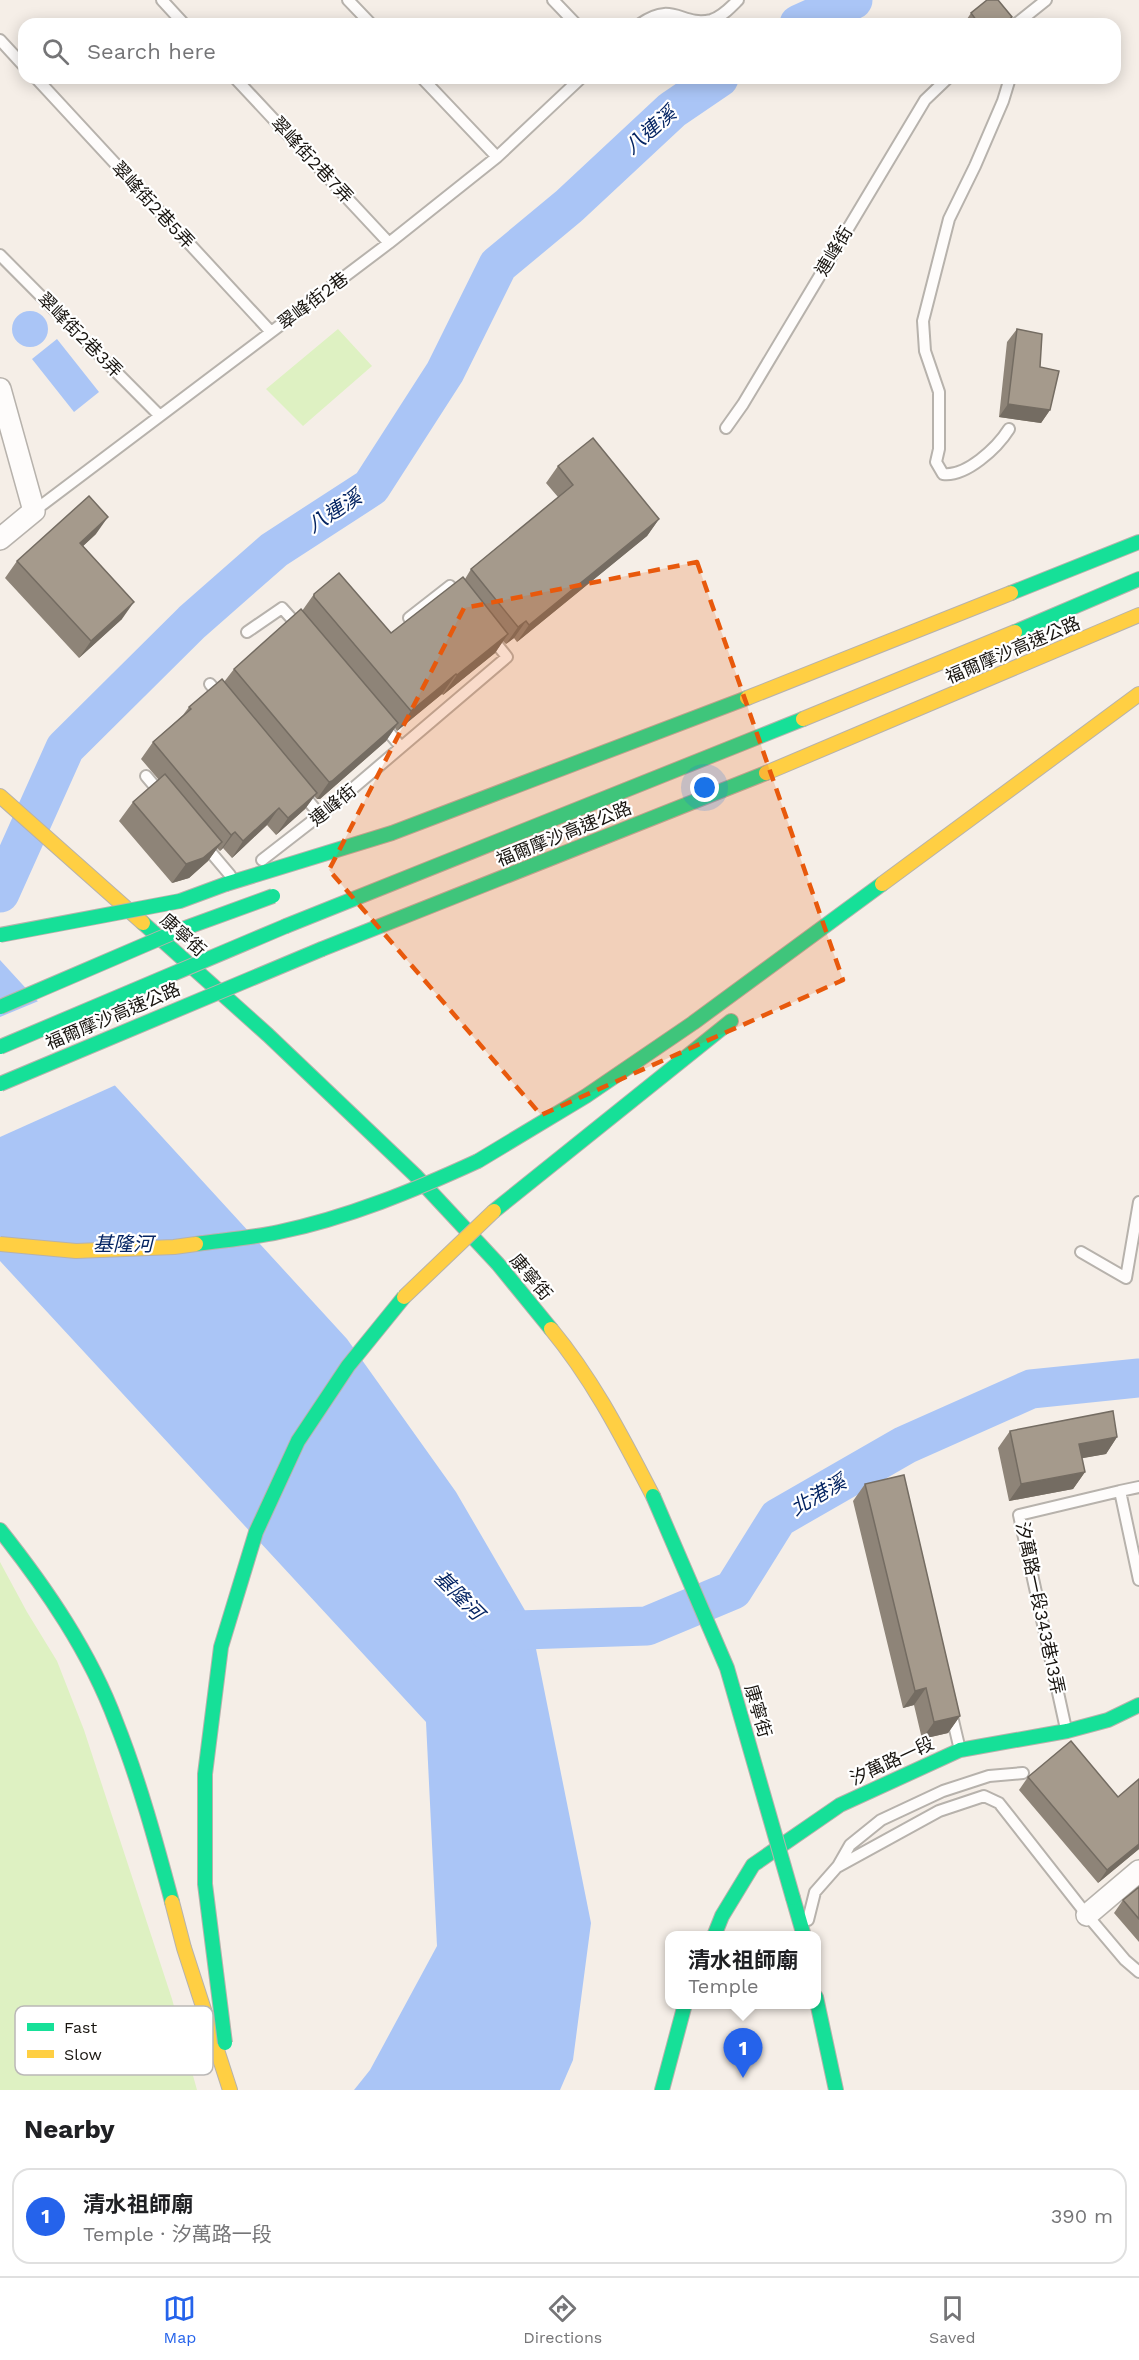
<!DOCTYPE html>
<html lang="en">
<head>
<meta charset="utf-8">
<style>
	:root { --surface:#fff; --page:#f6f6f6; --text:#202124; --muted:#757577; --line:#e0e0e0; --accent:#2563eb }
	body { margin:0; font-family:"Work Sans","Noto Sans TC",sans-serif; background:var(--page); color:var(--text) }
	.you { position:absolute; left:705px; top:788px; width:21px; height:21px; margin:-15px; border:4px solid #fff; border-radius:50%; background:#1a73e8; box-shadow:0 0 0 9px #1a73e833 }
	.badge { display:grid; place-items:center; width:39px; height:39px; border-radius:50%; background:var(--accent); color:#fff; font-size:20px; font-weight:700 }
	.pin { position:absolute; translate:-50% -50px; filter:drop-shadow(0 2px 3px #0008) }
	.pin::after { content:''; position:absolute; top:32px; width:21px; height:18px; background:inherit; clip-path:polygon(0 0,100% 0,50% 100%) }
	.popup { position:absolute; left:665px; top:1931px; width:156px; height:78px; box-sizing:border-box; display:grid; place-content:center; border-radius:12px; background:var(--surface); filter:drop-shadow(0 2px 4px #0005); font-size:20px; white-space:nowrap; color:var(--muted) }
	.popup b { font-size:22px; color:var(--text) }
	.popup::after { content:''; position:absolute; left:50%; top:100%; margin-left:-12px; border:12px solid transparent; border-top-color:var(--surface) }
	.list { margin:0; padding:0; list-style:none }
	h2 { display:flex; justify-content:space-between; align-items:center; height:78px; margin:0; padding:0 24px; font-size:26px }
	h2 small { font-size:20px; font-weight:400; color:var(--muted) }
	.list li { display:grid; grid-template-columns:39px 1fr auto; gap:18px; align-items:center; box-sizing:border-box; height:96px; margin:0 12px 12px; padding:0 12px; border:2px solid var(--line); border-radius:18px }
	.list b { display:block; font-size:22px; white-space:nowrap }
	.list p { margin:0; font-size:20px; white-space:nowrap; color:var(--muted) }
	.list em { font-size:20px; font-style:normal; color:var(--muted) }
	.icon { flex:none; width:33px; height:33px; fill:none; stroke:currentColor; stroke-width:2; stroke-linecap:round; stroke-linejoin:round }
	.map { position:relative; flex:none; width:1139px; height:2090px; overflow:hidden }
	.search { position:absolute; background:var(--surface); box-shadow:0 3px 15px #0003; left:18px; right:18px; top:18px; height:66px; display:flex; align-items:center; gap:15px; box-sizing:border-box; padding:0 21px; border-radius:18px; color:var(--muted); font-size:22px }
	.sheet { height:186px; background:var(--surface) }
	nav { display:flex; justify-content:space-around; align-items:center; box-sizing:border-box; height:84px; border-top:2px solid var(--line); background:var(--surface); font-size:16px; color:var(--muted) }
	nav a { display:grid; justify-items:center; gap:3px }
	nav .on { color:var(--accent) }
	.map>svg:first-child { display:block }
	.grass { fill:#def1c2 }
	.water { fill:#aac5f6 }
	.pier { fill:#f5eee7 }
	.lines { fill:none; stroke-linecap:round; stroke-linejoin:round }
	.river { stroke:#aac5f6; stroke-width:39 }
	.lane-casing { stroke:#b7b2ac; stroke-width:14 }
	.street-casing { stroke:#b7b2ac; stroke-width:24 }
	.fast-casing { stroke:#b7b2ac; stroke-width:16 }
	.slow-casing { stroke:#b7b2ac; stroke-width:16 }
	.lane { stroke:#fefcfb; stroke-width:10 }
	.street { stroke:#fefcfb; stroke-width:21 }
	.fast { stroke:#16e098; stroke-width:14 }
	.slow { stroke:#ffcf43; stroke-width:14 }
	.fast-bridge-casing { stroke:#b7b2ac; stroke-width:16; stroke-linecap:butt }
	.slow-bridge-casing { stroke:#b7b2ac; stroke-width:16; stroke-linecap:butt }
	.fast-bridge { stroke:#16e098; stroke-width:14 }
	.slow-bridge { stroke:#ffcf43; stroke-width:14 }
	.wall { fill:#8e8478 }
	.shaded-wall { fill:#746c62 }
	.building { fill:#a59a8c; stroke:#746c62; stroke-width:1.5 }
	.marked { fill:#e8590c; fill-opacity:0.2; stroke:#e8590c; stroke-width:4.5; stroke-dasharray:12 8; stroke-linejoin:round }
	.labels { text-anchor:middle; stroke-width:4.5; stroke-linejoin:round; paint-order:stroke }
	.street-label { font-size:18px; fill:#18140f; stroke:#fff }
	.water-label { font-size:20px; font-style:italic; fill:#052563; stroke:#fff }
	.key { fill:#fff; stroke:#bab8b7; stroke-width:1.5 }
	.key-label { font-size:16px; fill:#18140f }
</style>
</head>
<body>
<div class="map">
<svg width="1139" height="2090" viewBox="0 0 1139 2090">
	<rect width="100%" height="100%" fill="#f5eee7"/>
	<!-- grass -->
	<path class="grass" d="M338 329 372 366 303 426 266 389Z
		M0 1562 27 1612 57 1661 84 1730 172 1999 197 2090H0Z"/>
	<!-- water -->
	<path class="water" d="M12 329a18 18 0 1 1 36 0a18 18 0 1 1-36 0Z
		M57 339 99 392 74 412 32 359Z
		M0 960 347 1339 456 1492 530 1619 591 1923 573 2060 560 2090H354L370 2070 437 1946 426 1722 0 1261Z"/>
	<!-- pier -->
	<path class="pier" d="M41 1000 118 1084 0 1137V1017Z"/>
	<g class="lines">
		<!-- river -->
		<path class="river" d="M799 24 853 0
			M0 893 65 748 192 622 274 550 371 487 445 372 498 265 569 206 672 110 719 78
			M488 1631 647 1626 733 1590 778 1518 905 1445 1031 1389 1139 1378"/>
		<defs>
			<path id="lane" d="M162 0 184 24
				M348 0 371 24
				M553 0 576 24
				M640 24C674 0 681 27 711 20 722 17 731 7 738 0
				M1016 24 1046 0
				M0 40 24 66
				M36 78 271 332
				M235 78 389 243
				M422 78 497 157
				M0 255 160 416
				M726 428 743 404 925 100 948 78
				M1009 429C997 448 966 477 943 474L936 462 939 449V392L925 351 923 321 949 219 975 166 1003 101 1010 78
				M34 511 389 243 497 157 581 78
				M409 618 450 586 459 596
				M247 632 282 608 300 628
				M210 684 222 698
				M382 724 401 747
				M146 776 162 795
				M301 792 320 815
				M203 843 230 875
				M262 860 338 801 507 657 491 637
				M1081 1252 1126 1278 1139 1202
				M1139 1487 1120 1491 1139 1580
				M951 1712 960 1750
				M1066 1729 1019 1515 1120 1491
				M838 1866 850 1845 881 1820 943 1791 989 1776 1023 1773
				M808 1920 815 1892 837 1867 939 1811 984 1796 999 1803 1087 1915 1125 1960 1139 1972"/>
			<path id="street" d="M0 389 34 511 0 539
				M1087 1915 1139 1871"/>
			<path id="fast" d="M1011 593 1139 542
				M1015 632 1139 579
				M226 884 392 833 747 698
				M143 923 268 1035 415 1175 498 1264 551 1329
				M286 926 803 719
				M322 949 766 773
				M478 1161 586 1096 693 1023 882 884
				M494 1211 731 1021
				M0 1530C46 1588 90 1652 116 1722 139 1780 156 1842 172 1902
				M793 1898 804 1936
				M714 1936 722 1916 753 1865 840 1805 960 1750 1067 1731 1108 1720 1139 1705
				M816 1997 836 2090
				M662 2090 685 2004"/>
			<path id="slow" d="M747 698 1011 593
				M803 719 1015 632
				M766 773 1139 615
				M0 796 143 923
				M882 884 1139 694
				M551 1329C594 1381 622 1437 653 1496
				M172 1902 184 1948 230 2090"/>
		</defs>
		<!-- lane casing -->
		<use href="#lane" class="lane-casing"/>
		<!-- street casing -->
		<use href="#street" class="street-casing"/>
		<!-- fast casing -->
		<use href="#fast" class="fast-casing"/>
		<!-- slow casing -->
		<use href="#slow" class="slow-casing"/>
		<!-- lane -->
		<use href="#lane" class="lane"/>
		<!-- street -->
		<use href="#street" class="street"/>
		<!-- fast -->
		<use href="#fast" class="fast"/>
		<!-- slow -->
		<use href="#slow" class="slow"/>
		<defs>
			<path id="fast-bridge" d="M0 935 180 901 226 884
				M0 1007 177 931 273 896
				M0 1047 286 926
				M0 1084 322 949
				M196 1244C224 1240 252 1238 279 1232 347 1218 415 1190 478 1161
				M653 1496 727 1668 793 1898
				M225 2043 205 1884V1774L221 1647 256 1532 298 1441 348 1366 404 1297"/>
			<path id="slow-bridge" d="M0 1244 76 1251 174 1247 196 1244
				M404 1297 494 1211"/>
		</defs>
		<!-- fast-bridge casing -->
		<use href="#fast-bridge" class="fast-bridge-casing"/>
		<!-- slow-bridge casing -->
		<use href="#slow-bridge" class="slow-bridge-casing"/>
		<!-- fast-bridge -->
		<use href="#fast-bridge" class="fast-bridge"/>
		<!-- slow-bridge -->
		<use href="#slow-bridge" class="slow-bridge"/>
	</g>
	<!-- wall -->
	<path class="wall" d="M971 13 1012 17 1007 24H966L965 22Z
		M1017 329 1040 367 1050 410 1041 423 999 417 1007 342Z
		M558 466 659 519 647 536 517 642 514 638 506 644 503 641 495 653 443 695 442 694 397 731 395 728 386 741 320 799H317L314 796 305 809 276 835 267 825 232 858 223 848 220 851 217 848 208 861 189 878 172 883 119 821 133 802 159 780 141 759 153 742 183 715 189 707 224 682 234 669 302 611 314 594 391 633 465 579 471 569 558 497 546 483Z
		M96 534 83 546 122 619 79 658 5 578 17 561Z
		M1010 1431 1117 1437 1106 1454 1082 1458 1085 1472 1073 1489 1009 1501 998 1448Z
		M865 1484 960 1716 948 1733 922 1739 914 1705 903 1708 853 1501Z
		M1028 1777 1139 1849 1098 1883 1019 1790Z
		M1139 1887V1942L1114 1913 1123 1900Z"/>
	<!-- shaded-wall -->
	<path class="shaded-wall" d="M1008 404 1050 410 1041 423 999 417Z
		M108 517 96 534 68 560 80 543Z
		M659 519 647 536 517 642 529 625Z
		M134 602 122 619 79 658 91 641Z
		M526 621 514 638 506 644 518 627Z
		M508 634 495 653 443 695 457 675Z
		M456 674 442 694 397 731 411 711Z
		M398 723 386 741 320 799H317L329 782Z
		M317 793 305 809 276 835 288 818Z
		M279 808 267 825 232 858 243 841Z
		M235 832 223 848 220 851 231 835Z
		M222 842 208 861 189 878 172 883 186 864Z
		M1117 1437 1106 1454 1067 1461 1079 1444Z
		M1085 1472 1073 1489 1009 1501 1021 1484Z
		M926 1688 914 1705 903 1708 915 1691Z
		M960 1716 948 1733 922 1739 934 1722Z
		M1139 1844V1849L1098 1883 1107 1870Z"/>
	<!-- building -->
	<path class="building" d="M987 0H998L1012 17 1003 24H979L971 13Z
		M1017 329 1042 334 1040 367 1059 371 1050 410 1008 404Z
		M593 438 659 519 529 625 526 621 518 627 471 569 573 485 558 466Z
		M89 496 108 517 80 543 134 602 91 641 17 561Z
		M339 573 391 633 463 577 508 634 457 675 456 674 411 711 314 597V594Z
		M301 609 398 723 332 781 329 782 234 669Z
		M222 679 317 793 288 818 279 808 243 841 235 832 231 835 153 742 191 709 189 707Z
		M165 774 222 842 203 858 186 864 133 802Z
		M1113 1411 1117 1437 1079 1444 1085 1472 1021 1484 1010 1431Z
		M904 1475 960 1716 934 1722 926 1688 915 1691 865 1484Z
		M1071 1741 1118 1797 1139 1779V1844L1107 1870 1028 1777Z
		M1139 1887V1919L1123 1900Z"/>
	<!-- marked area -->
	<path class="marked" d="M697 562 843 980 541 1115 329 870 464 608Z"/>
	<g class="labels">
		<!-- street labels -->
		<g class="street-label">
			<text transform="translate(312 160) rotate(47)" y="6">翠峰街2巷7弄</text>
			<text transform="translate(153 205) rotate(47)" y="6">翠峰街2巷5弄</text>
			<text transform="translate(834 251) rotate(-59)" y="6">連峰街</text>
			<text transform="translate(313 301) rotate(-37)" y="6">翠峰街2巷</text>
			<text transform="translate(80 335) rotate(45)" y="6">翠峰街2巷3弄</text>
			<text transform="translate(1013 650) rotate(-23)" y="6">福爾摩沙高速公路</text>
			<text transform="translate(333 805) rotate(-39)" y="6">連峰街</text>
			<text transform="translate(564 834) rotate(-22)" y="6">福爾摩沙高速公路</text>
			<text transform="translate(183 935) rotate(42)" y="6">康寧街</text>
			<text transform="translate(113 1016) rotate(-23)" y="6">福爾摩沙高速公路</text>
			<text transform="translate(531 1277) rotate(50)" y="6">康寧街</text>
			<text transform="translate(1040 1608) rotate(78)" y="6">汐萬路一段343巷13弄</text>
			<text transform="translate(758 1711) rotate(74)" y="6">康寧街</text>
			<text transform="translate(892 1761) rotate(-25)" y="6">汐萬路一段</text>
		</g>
		<!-- water labels -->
		<g class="water-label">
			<text transform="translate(650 130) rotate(-41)" y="7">八連溪</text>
			<text transform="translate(334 511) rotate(-33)" y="7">八連溪</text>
			<text x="123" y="1251">基隆河</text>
			<text transform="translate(818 1495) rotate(-30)" y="7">北港溪</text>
			<text transform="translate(459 1595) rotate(45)" y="7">基隆河</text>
		</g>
	</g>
	<!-- legend -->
	<rect x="15" y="2006" width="198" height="69" rx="9" class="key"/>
	<rect x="27" y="2023" width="27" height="8" fill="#16e098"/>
	<rect x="27" y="2050" width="27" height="8" fill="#ffcf43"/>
	<g class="key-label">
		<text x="64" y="2033">Fast</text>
		<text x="64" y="2060">Slow</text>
	</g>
</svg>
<div class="you"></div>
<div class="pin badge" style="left:743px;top:2078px">1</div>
<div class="popup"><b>清水祖師廟</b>Temple</div>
<div class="search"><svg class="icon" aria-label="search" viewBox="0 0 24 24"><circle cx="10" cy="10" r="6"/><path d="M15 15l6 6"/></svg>Search here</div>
</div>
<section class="sheet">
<h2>Nearby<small></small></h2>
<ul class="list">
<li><span class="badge">1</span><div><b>清水祖師廟</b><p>Temple · 汐萬路一段</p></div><em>390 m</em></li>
</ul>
</section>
<nav>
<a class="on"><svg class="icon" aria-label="map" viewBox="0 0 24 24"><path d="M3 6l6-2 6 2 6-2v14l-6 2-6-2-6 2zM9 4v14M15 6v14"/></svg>Map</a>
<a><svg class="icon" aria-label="directions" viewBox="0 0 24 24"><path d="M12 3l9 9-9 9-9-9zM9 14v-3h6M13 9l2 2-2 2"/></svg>Directions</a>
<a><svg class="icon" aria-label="saved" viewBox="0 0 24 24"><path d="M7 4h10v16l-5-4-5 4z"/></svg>Saved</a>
</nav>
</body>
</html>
